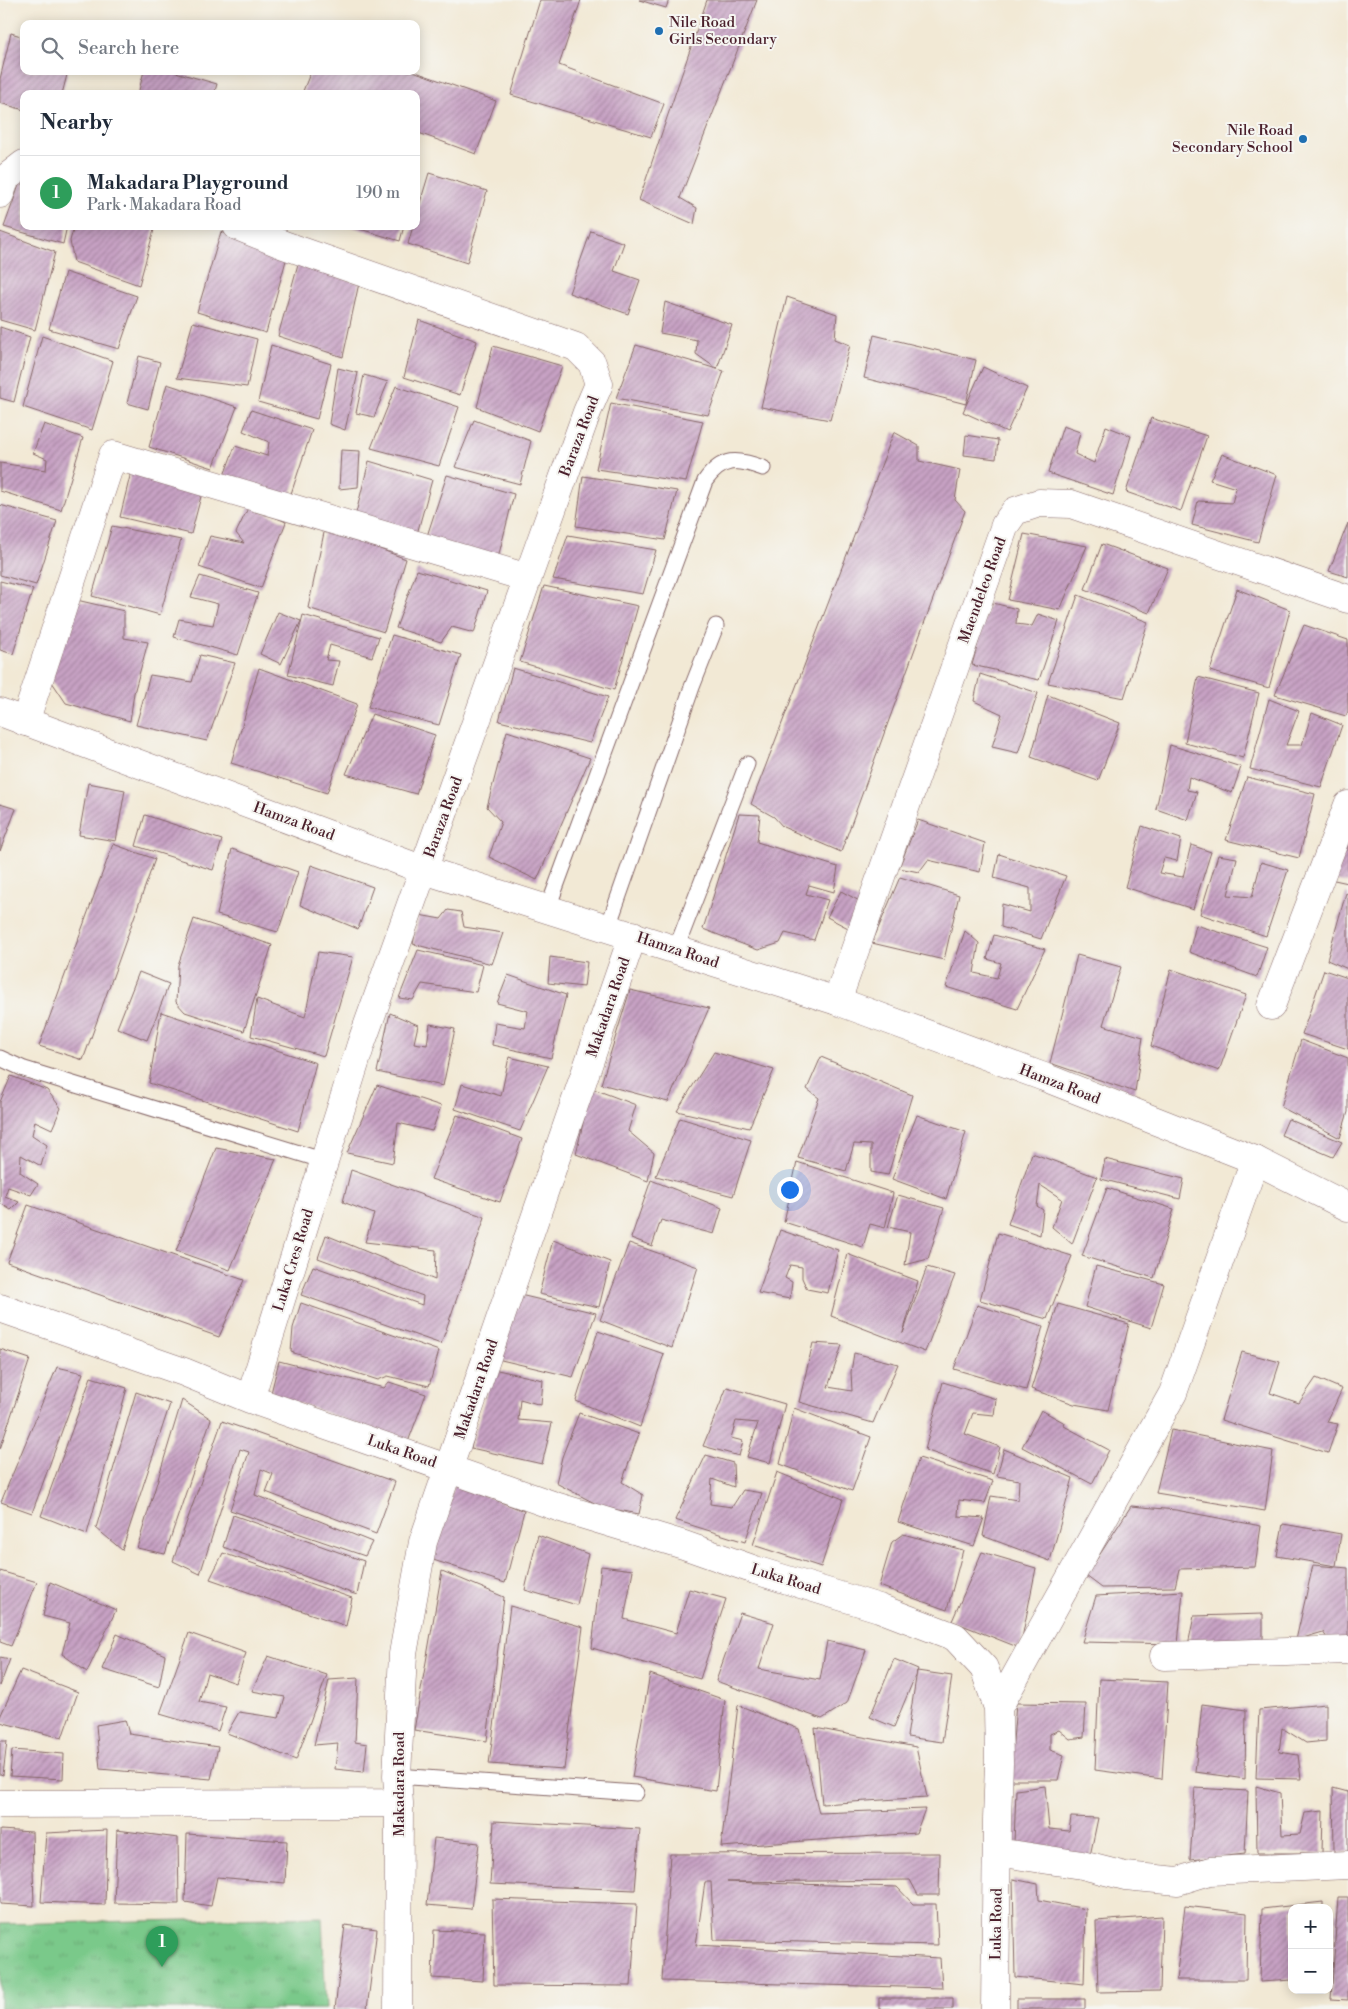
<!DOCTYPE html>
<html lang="en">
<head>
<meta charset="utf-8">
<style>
	:root { --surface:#fff; --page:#f2f2f3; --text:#1f2937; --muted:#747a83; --line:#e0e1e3; --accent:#0b8043 }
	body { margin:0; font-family:"Libre Bodoni",serif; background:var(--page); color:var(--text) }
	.controls { position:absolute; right:15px; bottom:15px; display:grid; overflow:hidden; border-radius:10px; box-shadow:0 2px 12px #0003 }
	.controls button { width:45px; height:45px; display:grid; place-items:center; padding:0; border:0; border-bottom:1px solid var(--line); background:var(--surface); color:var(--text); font:25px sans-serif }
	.you { position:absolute; left:789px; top:1189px; width:18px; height:18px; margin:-12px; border:4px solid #fff; border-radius:50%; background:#1a73e8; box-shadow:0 0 0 8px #1a73e833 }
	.badge { display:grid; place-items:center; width:32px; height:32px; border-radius:50%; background:var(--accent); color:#fff; font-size:16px; font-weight:700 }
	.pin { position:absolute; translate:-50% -41px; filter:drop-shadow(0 1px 2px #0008) }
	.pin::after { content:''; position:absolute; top:26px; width:18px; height:15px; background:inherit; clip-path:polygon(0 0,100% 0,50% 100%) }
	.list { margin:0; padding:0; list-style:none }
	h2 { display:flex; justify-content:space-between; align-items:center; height:65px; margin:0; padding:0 20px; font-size:21px }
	h2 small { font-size:16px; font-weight:400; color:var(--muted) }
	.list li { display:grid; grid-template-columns:32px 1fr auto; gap:15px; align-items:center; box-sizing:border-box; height:75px; padding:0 20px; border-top:1px solid var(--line) }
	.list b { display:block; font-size:19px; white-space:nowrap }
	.list p { margin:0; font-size:16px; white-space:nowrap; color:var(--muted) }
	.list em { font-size:16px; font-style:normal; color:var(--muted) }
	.icon { flex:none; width:28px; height:28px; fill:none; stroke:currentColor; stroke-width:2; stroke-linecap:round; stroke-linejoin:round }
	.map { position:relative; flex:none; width:1348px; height:2009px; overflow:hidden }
	.search { position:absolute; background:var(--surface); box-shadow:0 2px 12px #0003; left:20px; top:20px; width:400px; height:55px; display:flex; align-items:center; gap:12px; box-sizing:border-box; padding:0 18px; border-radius:10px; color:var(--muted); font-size:19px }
	.panel { position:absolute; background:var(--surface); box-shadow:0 2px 12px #0003; left:20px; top:90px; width:400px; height:140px; border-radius:10px }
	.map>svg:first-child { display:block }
	.grass { fill:url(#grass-tufts); stroke:#62745a }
	.building { fill:url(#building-hatch) }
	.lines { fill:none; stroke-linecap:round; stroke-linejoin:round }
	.service-casing { stroke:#856666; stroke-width:17 }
	.minor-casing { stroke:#856666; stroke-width:29 }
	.tertiary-casing { stroke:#856666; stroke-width:29 }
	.service { stroke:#fff; stroke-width:15 }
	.minor { stroke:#fff; stroke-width:28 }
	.tertiary { stroke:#fff; stroke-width:28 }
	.poi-dot { fill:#1f6fb2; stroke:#f6f6f2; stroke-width:2 }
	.labels { text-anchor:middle; stroke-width:4; stroke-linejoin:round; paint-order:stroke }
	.poi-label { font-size:15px; fill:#4a1f2b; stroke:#f6f6f2; text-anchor:start }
	.street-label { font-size:15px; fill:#4a1f2b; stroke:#f6f6f2 }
</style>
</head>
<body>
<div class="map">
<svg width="1348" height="2009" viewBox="0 0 1348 2009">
	<defs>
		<pattern id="grass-tufts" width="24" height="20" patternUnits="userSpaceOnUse" patternTransform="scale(1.25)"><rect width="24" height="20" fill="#7ac98a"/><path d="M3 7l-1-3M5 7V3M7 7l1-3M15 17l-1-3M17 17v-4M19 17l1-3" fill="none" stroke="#6bac77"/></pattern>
		<pattern id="building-hatch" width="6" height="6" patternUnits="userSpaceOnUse" patternTransform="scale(1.25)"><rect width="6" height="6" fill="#c7a2c4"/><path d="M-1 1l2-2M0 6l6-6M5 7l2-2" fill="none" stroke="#a4839f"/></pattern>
	</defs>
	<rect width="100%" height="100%" fill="#f6f6f2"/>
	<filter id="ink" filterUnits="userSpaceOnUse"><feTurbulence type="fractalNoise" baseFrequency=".02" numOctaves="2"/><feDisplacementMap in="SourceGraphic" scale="10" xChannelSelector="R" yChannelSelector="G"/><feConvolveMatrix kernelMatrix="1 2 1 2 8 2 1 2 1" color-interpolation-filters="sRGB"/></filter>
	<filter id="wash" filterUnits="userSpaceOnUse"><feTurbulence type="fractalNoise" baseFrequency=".0096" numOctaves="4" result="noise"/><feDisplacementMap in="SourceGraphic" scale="20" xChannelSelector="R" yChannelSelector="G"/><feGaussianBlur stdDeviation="1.12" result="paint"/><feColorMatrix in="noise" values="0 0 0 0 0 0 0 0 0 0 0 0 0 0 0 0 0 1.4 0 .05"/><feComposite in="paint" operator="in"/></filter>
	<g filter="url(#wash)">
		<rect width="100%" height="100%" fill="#f2e9d5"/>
		<!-- grass -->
		<path class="grass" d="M322 1917 326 2009H0V1924Z"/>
		<g id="blocks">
			<!-- building -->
			<path class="building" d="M540 0H581L559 65 664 104 651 137 511 95Z
				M639 0H669L666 8Z
				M707 0H757L680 198 697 208 694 224 639 200Z
				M11 33 24 37V71H68L62 94H24V110L0 103V79Z
				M144 71H172L217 84 214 94H138Z
				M311 71H413L496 101 476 154 416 132V94H311L303 91Z
				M429 173 487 191 467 263 408 244 413 226H416V216Z
				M22 177H24V226H67L63 244 4 227Z
				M74 226H155L139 285 74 262 70 241Z
				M350 226H404L400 241Z
				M591 231 624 243 614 271 640 280 628 314 569 293Z
				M0 232 55 252 35 330 0 320Z
				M221 232 288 253 266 333 197 312Z
				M298 264 359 283 343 357 278 336Z
				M65 272 137 296 119 349 49 329Z
				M787 297 837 314 835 339 850 345 830 420 761 407Z
				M665 302 732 325 717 369 724 371 708 415 616 398 636 345 717 369 696 354 697 340 660 333Z
				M419 320 477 341 460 395 404 377Z
				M193 322 257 339 247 387 177 378Z
				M0 327 30 337 14 402 0 398Z
				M874 335 976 360 966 404 864 378Z
				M42 336 113 361 92 430 23 407Z
				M271 345 331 364 317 419 258 402Z
				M493 346 562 366 538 431 477 407Z
				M139 356 160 362 148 409 127 403Z
				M983 367 1027 388 1007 432 963 412Z
				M338 368 358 373 345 430 329 424Z
				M364 375 388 382 374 417 356 413Z
				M167 384 237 407 213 468 149 447Z
				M396 386 459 407 439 466 371 448Z
				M611 403 703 421 686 482 596 469Z
				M251 410 312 430 288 503 222 481 235 446 267 456 269 442 243 431Z
				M1151 418 1207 436 1181 511 1126 492Z
				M474 420 531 441 520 484 455 467Z
				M44 424 83 438 61 510 0 491V463L46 470 47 459 33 453Z
				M1063 426 1080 432 1075 454 1094 463 1106 426 1131 436 1113 495 1048 473Z
				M894 432 919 446V461L960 470 955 500 965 511 841 852 783 827 774 817 751 804Z
				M966 435 998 440 996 459 964 455Z
				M341 450 360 451 358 487 339 489Z
				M1222 454 1277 475 1258 542 1192 525 1198 501 1232 503 1236 488 1210 480Z
				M369 461 432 480 415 541 354 521Z
				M131 472 203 489 191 534 120 517Z
				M447 475 514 494 497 562 426 539Z
				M583 476 677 491 665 540 576 526Z
				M0 505 57 521 36 585 0 575Z
				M249 506 286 522 261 588 199 567 210 536 244 543 236 533Z
				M1348 523V577L1329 571Z
				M112 526 181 540 160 615 92 596Z
				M325 528 406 559 384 632 308 608Z
				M1024 534 1087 546 1060 610 1008 600Z
				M568 535 656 550 643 594 553 579Z
				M1102 544 1168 568 1149 613 1085 589Z
				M417 570 487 591 474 633 452 627 441 642 396 628Z
				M200 576 258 593 238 655 174 637 179 619 213 625 218 604 191 597Z
				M0 581 33 589 13 654 0 650Z
				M544 586 638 606 614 690 520 662Z
				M1237 589 1290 610 1269 688 1210 671Z
				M1078 595 1148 622 1124 698 1048 683Z
				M68 598 124 611V638L148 642 134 693 130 721 66 703 50 679Z
				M989 602 1017 609 1016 624 1032 626 1038 614 1059 621 1039 680 972 665Z
				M278 612 301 621 281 664 260 654Z
				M303 615 379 637 372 657 330 645 326 660 339 661 333 686 288 675Z
				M1304 625 1348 640V711L1346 716 1275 695Z
				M392 635 461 655 439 725 368 707Z
				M200 655 235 663 207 741 136 725 150 675 192 682Z
				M259 668 357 704 327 793 231 763Z
				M513 668 608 697 590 743 499 721Z
				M980 674 1038 693 1018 753 992 747 1002 714 974 701Z
				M1198 677 1259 693 1243 758 1185 743Z
				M1048 695 1120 723 1098 781 1031 757Z
				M1269 699 1299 711 1286 745H1302L1312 713 1342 725 1321 787 1250 769Z
				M372 714 435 735 416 794 346 774Z
				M507 731 590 758 537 880 489 857 501 822 487 807Z
				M1170 745 1241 767 1232 793 1189 777 1187 790 1197 792 1188 820 1156 809Z
				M1247 777 1315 794 1299 858 1226 840Z
				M88 783 125 790 116 841 79 835Z
				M0 804 16 809 0 851Z
				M739 814 760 815 757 842 838 867 834 892 809 885 806 894 828 900 814 940 785 933 780 943 758 950 703 929Z
				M145 815 222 840 213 870 136 846Z
				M1348 819V883L1330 879Z
				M918 820 985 843 980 872 928 860 919 872 899 868Z
				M1142 826 1181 839 1177 861 1164 858 1159 873 1183 877 1191 845 1211 852 1193 909 1125 887Z
				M113 844 155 859 83 1060 39 1046Z
				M232 849 298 872 278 932 217 915Z
				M999 854 1066 876 1041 939 1001 927 1002 904 1030 912V888L994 878Z
				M1218 855 1237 858 1228 895 1252 897 1261 862 1288 870 1266 936 1200 914Z
				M311 865 373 887 358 929 300 905Z
				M900 877 959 895 944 960 872 943Z
				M841 891 865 904 852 930 827 917Z
				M1346 893 1348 894V969L1327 960Z
				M448 910 461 912 464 927 503 933 492 964 413 944 419 915 441 919Z
				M194 919 272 945 244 1031 185 1012 176 1002 178 965Z
				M1196 925 1267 947 1257 977 1189 952Z
				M965 931 979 943 974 973 997 978 1001 963 987 959 994 935 1045 949 1017 1009 946 987Z
				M418 950 483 965 476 992 422 984 413 1000 399 998Z
				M318 952 353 957 324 1056 251 1036 257 999 305 1017Z
				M1077 955 1121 967 1103 1025 1143 1037 1135 1092 1050 1063Z
				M550 957 587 962 584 987 548 983Z
				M1171 969 1246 995 1219 1071 1151 1046Z
				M1324 970 1348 978V1049L1302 1034Z
				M139 972 169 984 147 1040 117 1028Z
				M508 975 566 995 551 1058 492 1045 495 1023 525 1028 528 1011 497 1003Z
				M630 990 709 1008 668 1102 601 1084Z
				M161 1012 316 1063 298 1131 149 1083Z
				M390 1013 418 1025 414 1043 427 1045 430 1024 455 1029 443 1086 377 1072Z
				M1301 1040 1348 1058V1112L1340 1138 1281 1107Z
				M714 1052 774 1070 749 1128 677 1111Z
				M509 1057 548 1066 520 1131 455 1109 462 1084 501 1096Z
				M821 1057 912 1095 888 1175 871 1172V1145L854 1144 846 1171 798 1158 819 1098 807 1089Z
				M11 1076 47 1090 61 1108 52 1129 35 1121 32 1135 47 1145 41 1166 21 1155 20 1172 38 1184 31 1195 8 1187 5 1196 19 1202 11 1210 0 1203V1102Z
				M377 1085 441 1106 432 1131 398 1123 393 1163 347 1153Z
				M591 1088 636 1105 628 1131 654 1153 648 1181 576 1154Z
				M457 1115 522 1139 500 1202 431 1179Z
				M917 1115 966 1132 946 1199 892 1179Z
				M680 1118 751 1140 733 1196 656 1176Z
				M1288 1119 1342 1142 1333 1157 1281 1135Z
				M216 1148 276 1159 230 1270 176 1251Z
				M1032 1153 1097 1177 1072 1244 1052 1227 1062 1199 1040 1185 1037 1206 1043 1210 1040 1235 1008 1224Z
				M1105 1159 1184 1179 1180 1199 1101 1179Z
				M797 1162 893 1193 885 1228 870 1224 863 1247 784 1222Z
				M351 1170 485 1217 441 1344 301 1295 313 1266 422 1305 423 1296 318 1258 326 1235 435 1280 436 1250 365 1242 374 1214 343 1202Z
				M651 1180 722 1208 714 1234 661 1220 652 1246 631 1238Z
				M1107 1188 1174 1209 1154 1278 1082 1256Z
				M898 1195 944 1208 928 1259 905 1265 910 1232 888 1227Z
				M28 1205 244 1280 219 1337 7 1262Z
				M780 1230 838 1250 828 1293 807 1289 802 1278V1267L790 1265 785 1278 792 1282 790 1299 758 1293Z
				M998 1233 1072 1256 1047 1319 980 1300Z
				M553 1240 610 1262 599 1307 539 1294Z
				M629 1243 698 1267 672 1348 600 1320Z
				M847 1254 918 1281 903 1333 927 1267 955 1275 925 1352 831 1316Z
				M1096 1266 1164 1284 1151 1328 1085 1307Z
				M520 1295 596 1313 573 1377 497 1359Z
				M301 1303 439 1351 429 1386 388 1376 378 1380 291 1352 293 1328Z
				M1058 1304 1129 1324 1108 1410 1074 1404 1031 1389Z
				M977 1305 1043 1326 1026 1390 954 1369Z
				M598 1331 664 1354 640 1427 576 1401Z
				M813 1343 842 1345 828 1387 852 1391 851 1372 854 1353 898 1364 873 1423 799 1402Z
				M0 1349 30 1359 0 1449Z
				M1242 1352 1280 1362 1270 1393 1299 1403 1316 1378 1342 1389 1327 1422 1338 1424 1328 1453 1221 1420Z
				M279 1361 384 1388 389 1382 426 1394 408 1442 271 1393Z
				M57 1367 83 1373 32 1513 1 1502Z
				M493 1369 543 1380 541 1405 520 1399 518 1420 552 1423 542 1464 471 1448Z
				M91 1377 127 1388 87 1534 41 1516Z
				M943 1382 996 1399 994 1415 973 1413 965 1434 1000 1447 993 1474 925 1450Z
				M727 1387 785 1404 770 1463 747 1457 758 1423 736 1421 731 1438 743 1441 739 1456 703 1446Z
				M136 1392 170 1404 122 1550 96 1528Z
				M182 1400 211 1419 165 1554 137 1548Z
				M794 1408 871 1437 852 1491 780 1464Z
				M1041 1410 1065 1423 1064 1426 1109 1450 1092 1484 1022 1447Z
				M579 1413 639 1434 622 1482 643 1495 639 1514 602 1507 556 1483 562 1457Z
				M222 1421 395 1482 376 1534 266 1492 273 1474 261 1469 255 1495 372 1542 365 1556 230 1510 249 1452 240 1449 200 1574 173 1561Z
				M1171 1430 1273 1451 1265 1511 1156 1493Z
				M1004 1449 1073 1478 1050 1561 983 1536 991 1496 1018 1500 1019 1480 997 1476Z
				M706 1455 733 1463 734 1487 712 1479 710 1504 732 1507 743 1490 762 1493 745 1542 675 1520Z
				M919 1458 993 1481 985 1503 959 1500 958 1516 984 1518 974 1546 898 1522Z
				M777 1472 843 1499 821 1567 753 1545Z
				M455 1484 524 1511 505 1583 430 1559Z
				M1131 1506 1176 1510 1261 1526 1255 1567 1179 1569 1175 1587 1102 1588 1086 1576Z
				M233 1515 364 1561 357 1595 223 1547Z
				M1283 1524 1341 1534 1336 1566 1277 1556Z
				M903 1534 963 1550 947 1610 879 1586 892 1542Z
				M538 1535 588 1554 577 1605 525 1590Z
				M982 1552 1036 1568 1020 1648 952 1621Z
				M223 1553 352 1598 346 1626 210 1579Z
				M1313 1565 1348 1568V1638L1335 1650 1323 1632 1296 1640Z
				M601 1566 633 1570 624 1619 676 1633 689 1589 726 1599 700 1679 592 1648Z
				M0 1571 37 1582 11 1646 0 1642Z
				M442 1571 504 1597 487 1741 414 1730Z
				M50 1582 116 1610 87 1672 62 1654 70 1623 43 1616Z
				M1183 1591 1178 1644 1082 1642 1096 1596Z
				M510 1606 583 1627 564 1769 489 1764Z
				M740 1613 774 1623 759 1669 820 1680 827 1641 866 1650 847 1703 822 1719 716 1681Z
				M1263 1614V1644L1188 1645 1194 1616Z
				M189 1633 246 1653 236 1683 207 1673 199 1702 226 1707 218 1731 160 1714Z
				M117 1634 165 1655 159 1687 102 1669Z
				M268 1656 327 1675 296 1760 227 1733 239 1712 279 1718 285 1697 252 1691Z
				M0 1657 10 1659 0 1686Z
				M894 1659 918 1669 894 1727 870 1717Z
				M21 1670 78 1692 62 1738 0 1722V1717Z
				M917 1671 952 1676 942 1742 907 1737Z
				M650 1674 725 1700 716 1791 632 1777Z
				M358 1678 355 1742 367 1744 364 1772 335 1769 338 1743 314 1745 329 1680Z
				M1099 1679 1168 1682 1162 1779 1095 1770Z
				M1016 1703 1086 1704 1084 1737 1070 1739 1059 1730 1050 1734V1750L1064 1755 1058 1780H1010Z
				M1202 1704 1246 1710 1245 1779 1195 1772Z
				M1326 1704V1741L1306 1743 1282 1728 1279 1752 1298 1755 1301 1779 1256 1778 1259 1710Z
				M738 1705 799 1729 819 1813 925 1809 916 1833 721 1847Z
				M125 1720 129 1734 218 1747 211 1779 100 1769 96 1725Z
				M815 1728 916 1747 927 1797 822 1804Z
				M0 1741H7L3 1775 0 1774Z
				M12 1750 64 1754 63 1779 10 1776Z
				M1045 1786 1049 1829 1069 1831 1071 1817 1098 1818 1090 1856 1014 1842 1016 1790Z
				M1256 1786 1280 1793 1282 1835 1300 1834 1305 1813 1323 1811 1322 1853H1257Z
				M1195 1788 1248 1791 1245 1854 1190 1860Z
				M1333 1788 1348 1792V1853L1334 1852Z
				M494 1821 640 1829 635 1890 490 1884Z
				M0 1830 32 1832 34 1906 0 1904Z
				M107 1830 105 1905 41 1902 46 1833Z
				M117 1830 178 1838 179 1904 114 1903Z
				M187 1834 287 1841 285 1883 217 1877 211 1906 185 1902Z
				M434 1838 479 1843 471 1909 427 1905Z
				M940 1853 939 1895H918L910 1880 727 1882 897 1887 913 1904H936L938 1945 714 1940 711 1882H705L696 1945 940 1958 942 1988 662 1981 670 1854Z
				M1013 1879 1038 1884 1039 1900 1086 1909 1084 1984 1015 1977Z
				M1338 1897H1348V2000L1331 1999Z
				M492 1899 637 1904 631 1986 494 1985Z
				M1323 1902V1908H1292V1980L1260 1982 1262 1909Z
				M1185 1906 1247 1913 1246 1980H1176Z
				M1162 1916 1160 1991 1098 1992 1096 1921Z
				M345 1925 377 1929 367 2009H335Z
				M434 1930 485 1932 483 1981 432 1978Z
				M879 1998H953V2009H879Z
				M1017 1999H1085V2009H1017Z"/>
		</g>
	</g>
	<g filter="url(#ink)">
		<use href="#blocks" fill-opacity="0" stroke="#856666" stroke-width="1"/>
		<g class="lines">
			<defs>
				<path id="service" d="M548 908 705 481C722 457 737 458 763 468
					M608 927 692 687 716 626
					M676 949 747 764
					M0 1058 24 1069 325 1161
					M397 1776 636 1793"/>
				<path id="minor" d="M0 194 6 178 24 164
					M25 722 113 455 528 578
					M837 1001 1005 525 1015 511 1039 503 1071 504 1348 599
					M1271 1006 1348 805
					M0 1308 184 1372 250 1399 361 1044 587 412 599 384 592 363 576 347 284 245 237 226
					M250 1399 558 1507 684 1545 755 1570 879 1608 955 1637 984 1668 998 1708 999 1763 997 1820 995 2009
					M1164 1656 1348 1650
					M998 1708 1173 1393 1255 1160
					M0 1804 399 1803
					M997 1852 1082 1865 1125 1876 1178 1881 1210 1871 1348 1865
					M398 2009 399 1803 397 1776 403 1654 423 1542 633 935"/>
				<path id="tertiary" d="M0 712 424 870 837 1001 1044 1077 1255 1160 1348 1207"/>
			</defs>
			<!-- service casing -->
			<use href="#service" class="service-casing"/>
			<!-- minor casing -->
			<use href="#minor" class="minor-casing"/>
			<!-- tertiary casing -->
			<use href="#tertiary" class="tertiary-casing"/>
			<!-- service -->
			<use href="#service" class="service"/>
			<!-- minor -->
			<use href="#minor" class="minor"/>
			<!-- tertiary -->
			<use href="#tertiary" class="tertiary"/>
		</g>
	</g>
	<!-- markers -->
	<g class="poi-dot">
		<circle cx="659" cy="31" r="5"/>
		<circle cx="1303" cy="139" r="5"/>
	</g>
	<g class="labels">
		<!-- poi labels -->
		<g class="poi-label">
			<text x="669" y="27">Nile Road<tspan x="669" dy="17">Girls Secondary</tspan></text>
			<text x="1293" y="135" text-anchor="end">Nile Road<tspan x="1293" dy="17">Secondary School</tspan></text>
		</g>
		<!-- street labels -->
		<g class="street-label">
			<text transform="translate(579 436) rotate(-69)" y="5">Baraza Road</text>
			<text transform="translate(982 590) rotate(-70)" y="5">Maendeleo Road</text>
			<text transform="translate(443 817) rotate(-70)" y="5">Baraza Road</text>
			<text transform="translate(294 821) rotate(20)" y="5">Hamza Road</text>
			<text transform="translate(678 950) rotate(18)" y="5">Hamza Road</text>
			<text transform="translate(608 1007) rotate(-71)" y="5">Makadara Road</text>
			<text transform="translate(1060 1084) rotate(21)" y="5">Hamza Road</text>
			<text transform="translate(293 1260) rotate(-73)" y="5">Luka Cres Road</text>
			<text transform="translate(476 1389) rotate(-71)" y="5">Makadara Road</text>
			<text transform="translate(402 1451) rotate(19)" y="5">Luka Road</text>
			<text transform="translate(786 1579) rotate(17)" y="5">Luka Road</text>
			<text transform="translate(399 1784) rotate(-90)" y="5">Makadara Road</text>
			<text transform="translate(996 1924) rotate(-89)" y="5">Luka Road</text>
		</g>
	</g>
</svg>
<div class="controls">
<button>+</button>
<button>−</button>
</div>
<div class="you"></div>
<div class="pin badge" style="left:162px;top:1967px;background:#2e9e5b">1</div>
<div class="search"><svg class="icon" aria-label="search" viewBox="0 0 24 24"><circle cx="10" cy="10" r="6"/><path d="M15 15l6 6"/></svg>Search here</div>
<section class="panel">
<h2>Nearby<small></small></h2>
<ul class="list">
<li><span class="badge" style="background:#2e9e5b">1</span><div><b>Makadara Playground</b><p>Park · Makadara Road</p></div><em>190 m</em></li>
</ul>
</section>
</div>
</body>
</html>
